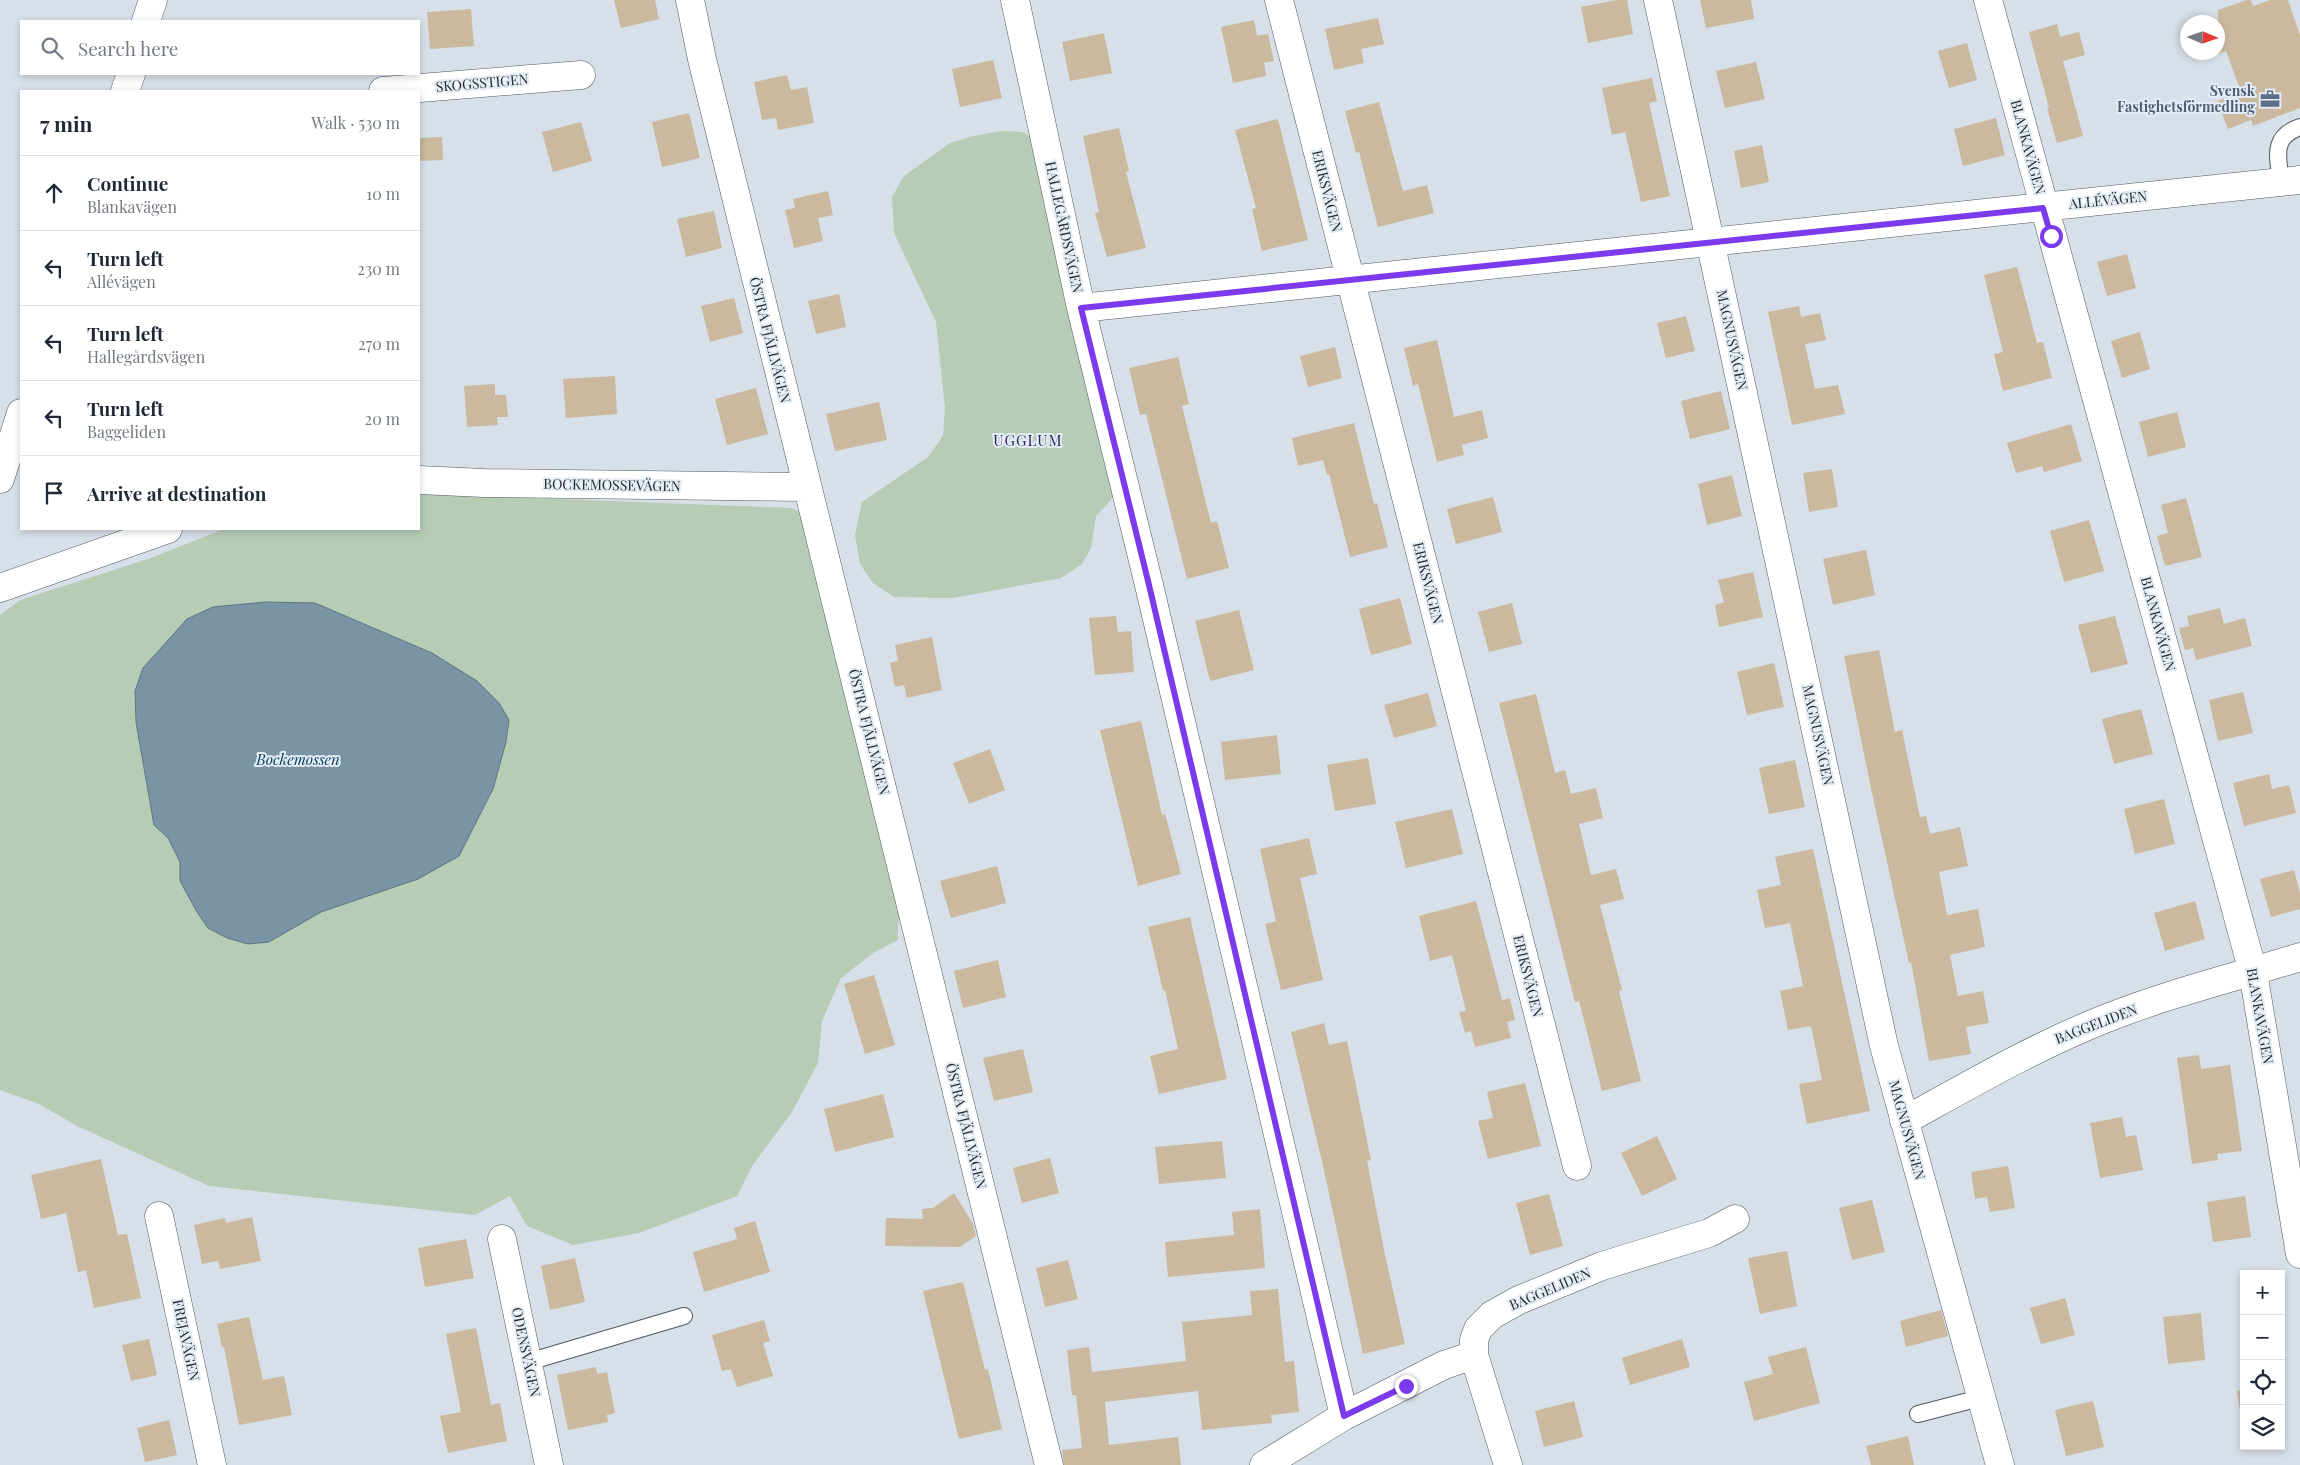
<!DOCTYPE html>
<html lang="en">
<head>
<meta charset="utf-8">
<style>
	:root { --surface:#fff; --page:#f2f2f3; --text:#1f2937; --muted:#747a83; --line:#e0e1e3 }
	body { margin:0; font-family:"Playfair Display",serif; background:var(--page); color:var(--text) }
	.controls { position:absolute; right:15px; bottom:15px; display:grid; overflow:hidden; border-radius:0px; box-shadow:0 2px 8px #0003 }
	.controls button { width:45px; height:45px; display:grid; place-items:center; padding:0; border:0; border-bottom:1px solid var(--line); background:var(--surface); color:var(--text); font:25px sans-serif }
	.compass { position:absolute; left:2180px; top:15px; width:45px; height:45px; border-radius:50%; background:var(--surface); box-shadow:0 2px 8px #0003; rotate:92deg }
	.stop { position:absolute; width:15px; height:15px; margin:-11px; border:4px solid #7c3aed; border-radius:50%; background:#fff }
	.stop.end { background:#7c3aed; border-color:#fff; box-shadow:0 1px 5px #0008 }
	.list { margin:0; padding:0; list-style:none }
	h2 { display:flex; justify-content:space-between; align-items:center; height:65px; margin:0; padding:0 20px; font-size:21px }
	h2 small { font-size:16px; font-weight:400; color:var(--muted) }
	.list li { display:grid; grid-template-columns:32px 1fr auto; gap:15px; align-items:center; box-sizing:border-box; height:75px; padding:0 20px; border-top:1px solid var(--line) }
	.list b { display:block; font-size:19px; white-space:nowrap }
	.list p { margin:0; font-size:16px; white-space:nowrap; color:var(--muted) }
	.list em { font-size:16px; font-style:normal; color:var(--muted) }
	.icon { flex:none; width:28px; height:28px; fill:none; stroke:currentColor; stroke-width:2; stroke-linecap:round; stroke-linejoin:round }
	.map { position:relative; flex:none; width:2300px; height:1465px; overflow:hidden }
	.search { position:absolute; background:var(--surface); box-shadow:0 2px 8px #0003; left:20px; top:20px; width:400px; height:55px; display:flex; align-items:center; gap:12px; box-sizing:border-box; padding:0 18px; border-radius:0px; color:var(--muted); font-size:19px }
	.panel { position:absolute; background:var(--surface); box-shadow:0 2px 8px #0003; left:20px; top:90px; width:400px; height:440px; border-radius:0px }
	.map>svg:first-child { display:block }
	.green { fill:#b6ccb5; fill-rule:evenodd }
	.water { fill:#7894a5; stroke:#5f7481 }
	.building { fill:#cab99f }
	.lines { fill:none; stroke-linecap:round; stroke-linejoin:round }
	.service-casing { stroke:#515860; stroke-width:18 }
	.minor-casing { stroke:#515860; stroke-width:29 }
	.service { stroke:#fff; stroke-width:16 }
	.minor { stroke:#fff; stroke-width:28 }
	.route { stroke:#7c3aed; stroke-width:6 }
	.labels { text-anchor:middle; stroke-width:4; stroke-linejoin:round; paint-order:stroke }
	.street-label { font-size:14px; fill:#26292c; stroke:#e4ecf5 }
	.service-label { font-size:14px; font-weight:bold; fill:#4e5e75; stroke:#e4ecf5; text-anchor:end }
	.neighbourhood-label { font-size:15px; letter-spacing:1px; fill:#2c205a; stroke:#e4ecf5 }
	.water-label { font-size:15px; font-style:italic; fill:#06405a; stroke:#e4ecf5 }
</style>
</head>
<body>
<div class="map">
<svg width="2300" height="1465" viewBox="0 0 2300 1465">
	<rect width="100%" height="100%" fill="#d7dfe8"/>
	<!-- green -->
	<path class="green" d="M1001 131 1022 132 1035 139 1116 480 1111 500 1096 516 1091 548 1082 564 1061 578 953 598 894 597 873 583 860 564 855 535 862 502 928 457 943 436 945 408 936 322 894 233 892 197 904 176 950 143 973 136Z
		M429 494 792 508 803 514 838 636 834 658 844 664 904 899 898 925V940L873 953 841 978 822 1021 818 1063 792 1112 752 1166 737 1196 639 1233 573 1245 527 1226 510 1196 475 1215 209 1186 77 1126 39 1104 0 1090V615L20 600 148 559 224 529H419V495ZM265 602 315 603 418 879 321 912 269 942 180 882V862L168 838 154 825 146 776 213 607Z"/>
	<!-- water -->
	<path class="water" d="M265 602 315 603 432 653 477 681 499 703 509 720 506 742 493 789 459 856 418 879 321 912 269 942 248 944 227 938 208 928 197 912 180 881V862L168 838 154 825 136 722 135 691 143 668 187 619 213 607Z"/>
	<!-- building -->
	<path class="building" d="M614 0H655L659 19 621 28Z
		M1617 0H1627L1633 34 1588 43 1581 7Z
		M1700 0H1751L1754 19 1706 28Z
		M2247 0H2251L2253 6 2270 0H2288L2300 35V108L2253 126 2251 120 2228 129 2217 101 2241 92 2226 51 2218 54V10Z
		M471 9 474 46 430 49 427 12Z
		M1378 18 1384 44 1361 49 1364 63 1334 70 1325 29Z
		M1254 20 1257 36 1268 34 1274 61 1264 63 1266 76 1233 83 1221 27Z
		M2057 24 2060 37 2079 32 2085 55 2063 61 2083 136 2057 143 2047 108H2049L2029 32Z
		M1104 33 1112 73 1070 81 1062 42Z
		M1967 43 1977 80 1949 88 1938 51Z
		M993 60 1002 98 960 107 952 69Z
		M1756 62 1765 99 1725 108 1716 71Z
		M787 75 791 90 807 87 814 123 778 130 776 118 762 120 754 82Z
		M1652 78 1657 101 1649 103 1670 196 1641 202 1625 132 1612 135 1602 88Z
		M1379 102 1403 191 1427 185 1434 213 1378 227 1359 152 1356 153 1345 111Z
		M689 113 700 158 662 167 652 122Z
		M1996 118 2005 155 1963 166 1954 129Z
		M1278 119 1308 240 1262 251 1252 209 1256 208 1235 130Z
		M581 122 592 161 553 172 542 132Z
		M1119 128 1129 171 1126 172 1146 248 1107 257 1095 213 1099 212 1083 136Z
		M442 137 443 160 419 161V138Z
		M1762 145 1769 182 1741 188 1734 151Z
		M828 191 833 215 818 218 823 241 794 248 785 210 795 208 793 199Z
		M714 211 722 248 686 257 677 219Z
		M2127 254 2136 288 2107 296 2097 262Z
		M2017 267 2037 343 2043 342 2052 378 2003 391 1994 354 2003 352 1984 275Z
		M839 294 846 327 816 334 808 301Z
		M734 298 743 333 710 342 701 306Z
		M1799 306 1801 317 1820 313 1826 340 1805 344 1815 389 1838 385 1845 414 1792 425 1768 312Z
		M1686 316 1695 351 1666 358 1657 323Z
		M2140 332 2150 369 2122 378 2111 341Z
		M1437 340 1454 417 1482 410 1488 438 1462 445 1464 455 1437 462 1418 384 1413 386 1404 348Z
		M1335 347 1342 378 1308 387 1300 356Z
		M1178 357 1189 404 1182 406 1211 523 1217 521 1229 568 1187 579 1146 414 1140 415 1129 368Z
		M615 376 617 414 566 418 563 379Z
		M495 384V395H506L508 417H497L498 425 467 427 464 386Z
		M756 388 768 434 727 445 715 399Z
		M1721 391 1730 429 1690 439 1681 401Z
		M879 402 887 440 835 451 826 414Z
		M2177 412 2186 447 2148 457 2139 422Z
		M1354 423 1374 504 1377 503 1388 547 1350 557 1329 474 1327 475 1323 460 1298 466 1292 438Z
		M2071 424 2082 461 2044 472 2042 466 2016 473 2007 443Z
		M1832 469 1838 507 1809 512 1803 473Z
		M1732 475 1742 516 1707 525 1698 484Z
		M1493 497 1502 532 1456 544 1447 509Z
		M2186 498 2202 557 2165 566 2157 536 2168 533 2161 505Z
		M2089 520 2104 571 2064 582 2050 531Z
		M1866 550 1875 595 1833 605 1823 559Z
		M1753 572 1763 617 1719 627 1715 605 1724 602 1718 580Z
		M1400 598 1412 644 1371 655 1359 609Z
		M1512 603 1522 644 1489 652 1478 612Z
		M2220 608 2224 624 2245 618 2252 646 2196 660 2193 648 2185 650 2179 628 2189 626 2187 616Z
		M1239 610 1254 670 1210 681 1195 621Z
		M1116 616 1118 632 1131 631 1134 672 1095 675 1089 618Z
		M2115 616 2128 664 2091 673 2078 625Z
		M932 637 942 690 907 698 904 685 895 687 890 663 898 661 895 645Z
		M1879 650 1895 732 1902 730 1920 817 1926 816 1930 834 1960 827 1968 866 1939 872 1947 915 1978 909 1985 947 1950 955 1958 996 1983 991 1989 1023 1966 1027 1971 1054 1929 1061 1911 962 1909 963 1872 793 1844 656Z
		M1774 663 1784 707 1747 715 1737 672Z
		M2243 692 2253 733 2218 741 2209 700Z
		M1428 693 1437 726 1394 738 1384 705Z
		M1536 694 1555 773 1565 770 1571 794 1596 788 1603 818 1579 824 1591 875 1616 869 1624 899 1600 905 1622 990 1619 991 1641 1081 1602 1091 1579 1001 1575 1002 1499 703Z
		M2141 709 2153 754 2114 764 2102 719Z
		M1141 721 1162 815 1165 814 1181 874 1138 886 1100 730Z
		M1277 735 1281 774 1225 780 1221 742Z
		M990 749 1005 790 969 804 953 763Z
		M1368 758 1376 804 1335 811 1327 765Z
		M1795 760 1805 807 1769 814 1759 768Z
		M2269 774 2272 789 2289 785 2296 813 2244 826 2233 783Z
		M2164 799 2175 844 2135 854 2124 809Z
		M1452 809 1463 854 1406 868 1395 822Z
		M1309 838 1317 874 1300 878 1323 980 1281 990 1265 924 1276 921 1260 849Z
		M1813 849 1870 1111 1807 1124 1799 1084 1822 1080 1811 1026 1788 1030 1780 991 1803 986 1790 923 1765 928 1757 890 1781 885 1775 857Z
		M997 866 1006 903 951 918 940 881Z
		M2294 870 2300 893V909L2271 917 2260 879Z
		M1476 901 1502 1000 1510 998 1515 1020 1507 1022 1511 1038 1475 1047 1471 1031 1465 1033 1459 1012 1466 1011 1452 955 1430 961 1419 916Z
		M2195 901 2205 939 2165 951 2154 913Z
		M1190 917 1227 1079 1159 1094 1150 1056 1178 1049 1165 990 1163 991 1148 927Z
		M998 960 1006 997 963 1008 954 971Z
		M874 975 895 1045 865 1054 844 984Z
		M1324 1023 1329 1045 1347 1041 1371 1160 1367 1161 1384 1250 1405 1344 1363 1354 1324 1170 1291 1032Z
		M1023 1049 1033 1092 994 1101 983 1058Z
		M2199 1055 2201 1069 2230 1065 2242 1151 2217 1154 2218 1160 2192 1164 2177 1058Z
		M1525 1083 1541 1146 1488 1159 1478 1121 1493 1118 1487 1092Z
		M883 1094 894 1137 835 1152 824 1109Z
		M2122 1117 2126 1137 2136 1135 2143 1170 2100 1178 2090 1123Z
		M1657 1136 1677 1179 1642 1196 1621 1153Z
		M1222 1141 1226 1178 1159 1184 1155 1147Z
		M1050 1158 1059 1193 1022 1203 1013 1168Z
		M101 1159 118 1235 127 1234 141 1298 94 1308 86 1270 78 1272 66 1213 41 1219 31 1175Z
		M2008 1166 2015 1208 1990 1212 1987 1197 1975 1199 1971 1172Z
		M954 1193 973 1224 976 1236 960 1247 885 1246 886 1218 923 1219 922 1209 933 1208Z
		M1549 1194 1563 1246 1530 1255 1516 1203Z
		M2245 1196 2251 1237 2213 1242 2207 1202Z
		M1872 1200 1885 1252 1852 1260 1839 1208Z
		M1260 1209 1265 1268 1168 1277 1165 1242 1234 1235 1232 1212Z
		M252 1217 261 1261 220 1269 218 1261 202 1264 194 1225 225 1218 226 1223Z
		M755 1221 770 1272 704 1292 693 1252 737 1239 734 1228Z
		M466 1239 474 1278 425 1287 418 1248Z
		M1787 1251 1797 1306 1760 1314 1748 1258Z
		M575 1258 585 1302 550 1310 541 1266Z
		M1068 1260 1078 1299 1045 1307 1036 1268Z
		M963 1282 985 1370 988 1369 1002 1429 959 1439 923 1291Z
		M1278 1289 1285 1362 1294 1361 1299 1412 1271 1415 1272 1423 1202 1430 1198 1391 1105 1402 1109 1445 1178 1437 1181 1465H1064L1062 1450 1082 1448 1076 1395H1072L1067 1350 1089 1347 1092 1372 1186 1361 1182 1322 1252 1315 1250 1291Z
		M2065 1298 2075 1335 2041 1344 2030 1308Z
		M1941 1310 1948 1336 1906 1347 1900 1321Z
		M2201 1313 2205 1360 2168 1364 2163 1317Z
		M249 1317 263 1380 284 1376 292 1415 239 1425 224 1347H222L217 1324Z
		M764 1320 770 1341 763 1343 773 1376 737 1387 731 1369 722 1371 712 1335Z
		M476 1328 491 1405 500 1403 507 1441 448 1453 440 1416 461 1412 446 1334Z
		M149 1339 157 1375 131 1381 122 1345Z
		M1682 1339 1690 1367 1630 1385 1622 1358Z
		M1806 1347 1820 1403 1754 1421 1744 1382 1773 1374 1768 1357Z
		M596 1367 597 1374 607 1372 615 1413 607 1415 608 1422 568 1430 557 1375Z
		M2244 1390V1436L2237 1391Z
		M1574 1401 1583 1437 1544 1447 1535 1411Z
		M2093 1401 2104 1447 2066 1456 2055 1410Z
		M169 1420 177 1455 145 1462 137 1428Z
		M1908 1436 1914 1465H1871L1866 1446Z"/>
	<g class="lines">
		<defs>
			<path id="service" d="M2281 182C2278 157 2271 137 2300 127
				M528 1362 684 1316
				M1918 1414 1980 1398"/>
			<path id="minor" d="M690 0 702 59 1049 1465
				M1015 0 1081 308 1149 585 1344 1416
				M1279 0 1577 1166
				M1658 0 1884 1046 2000 1465
				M1988 0 2253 972 2300 1254
				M146 21 153 0
				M125 91 131 74
				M383 91 581 75
				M1081 308 2300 180
				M0 479 21 413
				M419 480 484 483 806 487
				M0 588 168 529
				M1904 1121C1971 1084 2036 1046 2107 1018 2170 993 2236 977 2300 957
				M159 1216 212 1465
				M502 1239 549 1465
				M1264 1465 1344 1416 1444 1365 1474 1355
				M1508 1465 1474 1355V1340L1478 1329 1492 1315 1519 1300 1602 1266 1709 1233 1735 1219"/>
		</defs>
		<!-- service casing -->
		<use href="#service" class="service-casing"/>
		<!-- minor casing -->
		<use href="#minor" class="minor-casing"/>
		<!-- service -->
		<use href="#service" class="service"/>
		<!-- minor -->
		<use href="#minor" class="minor"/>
	</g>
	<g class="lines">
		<!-- route -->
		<path class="route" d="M1406 1386 1344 1416 1149 585 1081 308 2043 208 2051 236"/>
	</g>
	<!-- icons -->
	<defs>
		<symbol id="office-bare" viewBox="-9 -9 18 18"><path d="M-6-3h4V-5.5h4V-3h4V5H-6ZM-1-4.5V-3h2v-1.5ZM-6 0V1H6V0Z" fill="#5c6f8a" stroke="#e4ecf5" stroke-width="2.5" paint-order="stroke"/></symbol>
	</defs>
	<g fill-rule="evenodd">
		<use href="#office-bare" x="2256" y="85" width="28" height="28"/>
	</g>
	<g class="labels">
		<!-- street labels -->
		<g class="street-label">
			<text transform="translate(482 83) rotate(-5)" y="5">SKOGSSTIGEN</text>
			<text transform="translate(2028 147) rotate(75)" y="5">BLANKAVÄGEN</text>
			<text transform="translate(1327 191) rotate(76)" y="5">ERIKSVÄGEN</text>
			<text transform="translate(2108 200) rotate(-6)" y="5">ALLÉVÄGEN</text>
			<text transform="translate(1064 227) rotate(78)" y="5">HALLEGÅRDSVÄGEN</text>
			<text transform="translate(770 340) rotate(76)" y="5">ÖSTRA FJÄLLVÄGEN</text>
			<text transform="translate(1732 340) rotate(78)" y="5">MAGNUSVÄGEN</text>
			<text transform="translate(612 485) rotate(1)" y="5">BOCKEMOSSEVÄGEN</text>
			<text transform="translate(1428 583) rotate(76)" y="5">ERIKSVÄGEN</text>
			<text transform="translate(2158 624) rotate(75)" y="5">BLANKAVÄGEN</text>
			<text transform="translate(869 732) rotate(76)" y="5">ÖSTRA FJÄLLVÄGEN</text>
			<text transform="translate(1818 735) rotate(78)" y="5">MAGNUSVÄGEN</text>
			<text transform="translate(1528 976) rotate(76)" y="5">ERIKSVÄGEN</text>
			<text transform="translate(2260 1016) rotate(80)" y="5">BLANKAVÄGEN</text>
			<text transform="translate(2096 1024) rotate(-21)" y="5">BAGGELIDEN</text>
			<text transform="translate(966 1126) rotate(76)" y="5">ÖSTRA FJÄLLVÄGEN</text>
			<text transform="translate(1907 1130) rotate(75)" y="5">MAGNUSVÄGEN</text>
			<text transform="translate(1550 1289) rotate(-23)" y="5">BAGGELIDEN</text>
			<text transform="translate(186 1340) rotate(78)" y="5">FREJAVÄGEN</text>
			<text transform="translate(526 1352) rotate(78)" y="5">ODENSVÄGEN</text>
		</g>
		<!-- service labels -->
		<g class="service-label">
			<text x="2255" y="96">Svensk<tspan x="2255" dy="16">Fastighetsförmedling</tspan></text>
		</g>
		<!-- neighbourhood labels -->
		<g class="neighbourhood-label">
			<text x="1028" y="446">UGGLUM</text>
		</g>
		<!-- water labels -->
		<g class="water-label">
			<text x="298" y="765">Bockemossen</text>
		</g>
	</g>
</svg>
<div class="controls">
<button>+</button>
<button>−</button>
<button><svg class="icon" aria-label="locate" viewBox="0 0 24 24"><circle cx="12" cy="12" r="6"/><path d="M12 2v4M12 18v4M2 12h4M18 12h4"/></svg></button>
<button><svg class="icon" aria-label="layers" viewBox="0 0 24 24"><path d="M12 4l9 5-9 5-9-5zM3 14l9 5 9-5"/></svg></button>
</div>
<svg class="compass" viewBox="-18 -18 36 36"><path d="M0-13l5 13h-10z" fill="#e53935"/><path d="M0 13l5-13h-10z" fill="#747a83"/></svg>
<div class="stop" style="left:2051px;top:236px"></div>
<div class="stop end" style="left:1406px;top:1386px"></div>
<div class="search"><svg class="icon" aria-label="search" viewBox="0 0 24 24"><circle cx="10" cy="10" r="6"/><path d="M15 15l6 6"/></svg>Search here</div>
<section class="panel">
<h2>7 min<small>Walk · 530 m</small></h2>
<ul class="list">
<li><svg class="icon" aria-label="ahead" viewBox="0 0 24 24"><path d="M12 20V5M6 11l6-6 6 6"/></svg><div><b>Continue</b><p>Blankavägen</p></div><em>10 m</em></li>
<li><svg class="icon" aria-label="left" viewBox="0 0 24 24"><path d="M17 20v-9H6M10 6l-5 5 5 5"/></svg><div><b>Turn left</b><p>Allévägen</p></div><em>230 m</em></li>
<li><svg class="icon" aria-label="left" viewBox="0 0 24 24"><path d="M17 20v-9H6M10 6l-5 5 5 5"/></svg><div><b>Turn left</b><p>Hallegårdsvägen</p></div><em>270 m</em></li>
<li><svg class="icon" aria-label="left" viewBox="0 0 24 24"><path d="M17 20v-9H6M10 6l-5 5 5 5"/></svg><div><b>Turn left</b><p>Baggeliden</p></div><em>20 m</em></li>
<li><svg class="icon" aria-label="arrive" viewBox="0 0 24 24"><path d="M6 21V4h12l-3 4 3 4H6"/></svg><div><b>Arrive at destination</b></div></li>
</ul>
</section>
</div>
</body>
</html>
